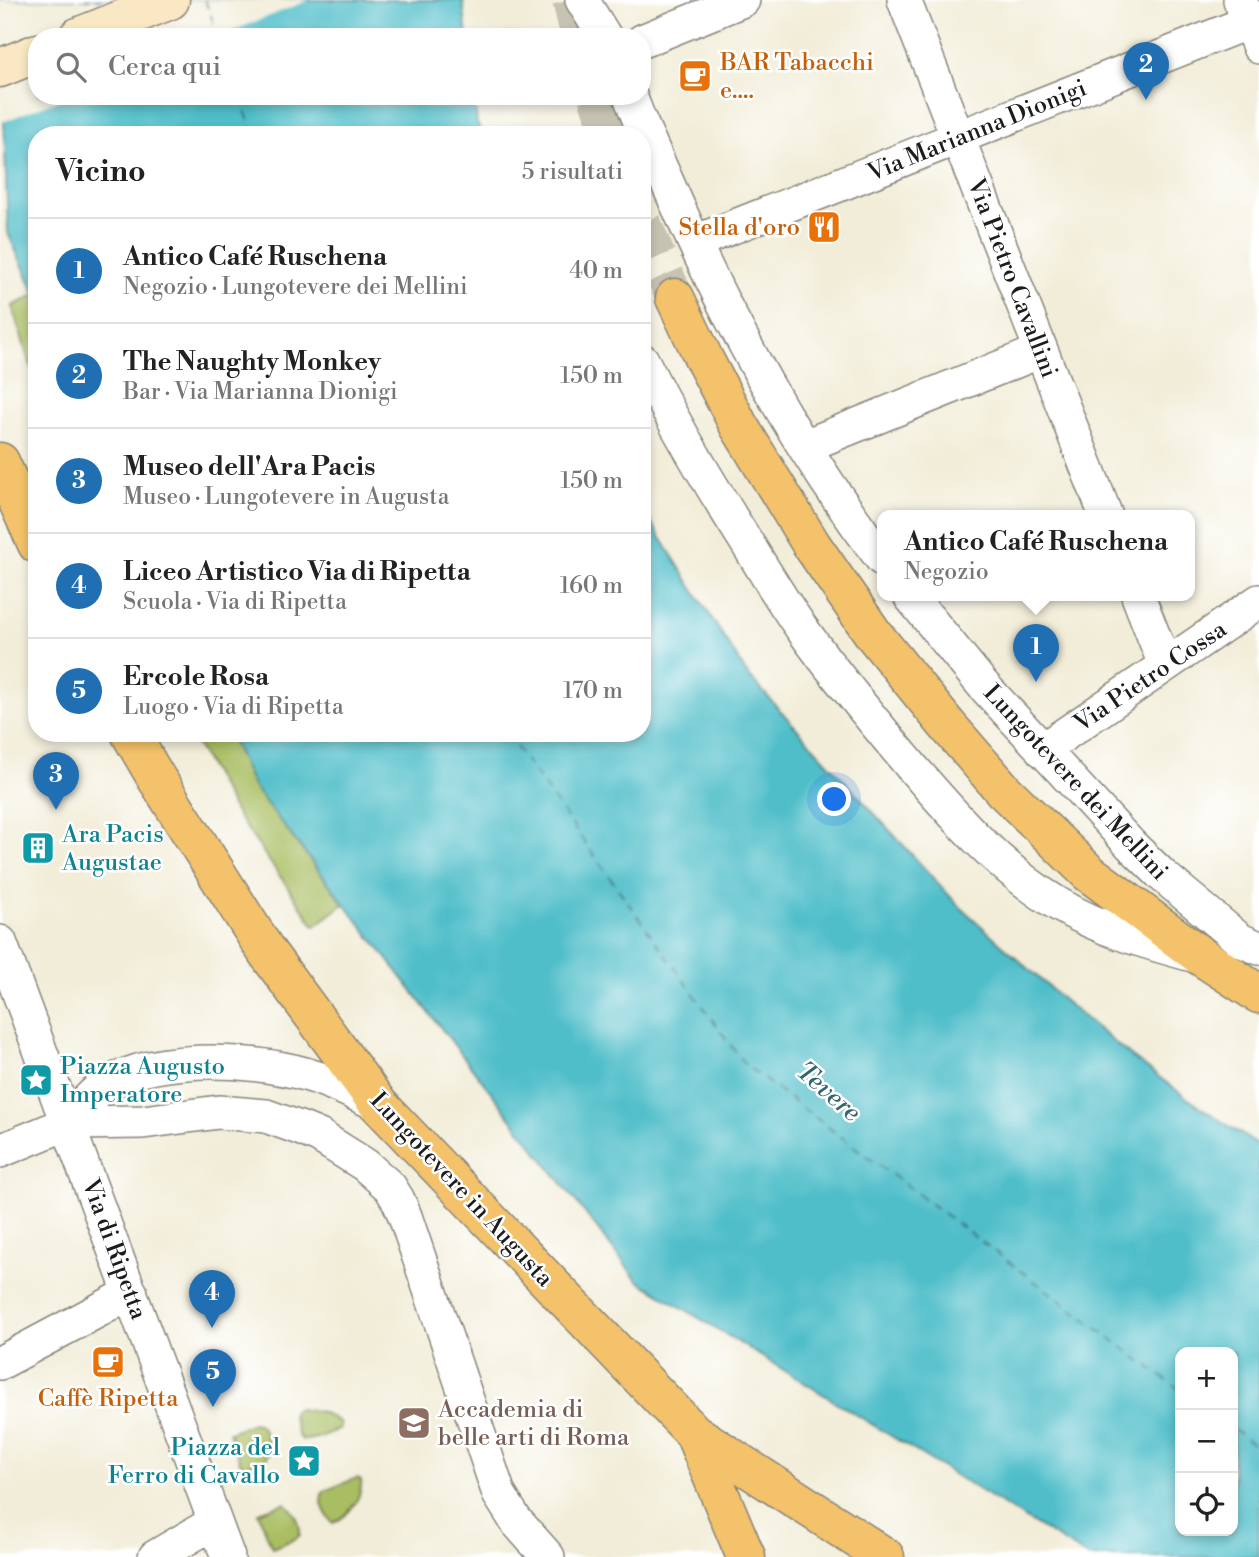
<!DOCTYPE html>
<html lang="it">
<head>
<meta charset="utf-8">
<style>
	:root { --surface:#fff; --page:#f6f6f6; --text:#222; --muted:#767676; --line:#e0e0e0; --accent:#1f6fb2 }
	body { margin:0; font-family:"Libre Bodoni",serif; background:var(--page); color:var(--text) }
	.controls { position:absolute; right:21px; bottom:21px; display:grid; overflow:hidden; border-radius:14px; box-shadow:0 4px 10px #0003 }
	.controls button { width:63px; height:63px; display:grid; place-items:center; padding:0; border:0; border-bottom:2px solid var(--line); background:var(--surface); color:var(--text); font:35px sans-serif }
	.you { position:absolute; left:835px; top:800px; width:24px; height:24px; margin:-18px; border:5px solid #fff; border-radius:50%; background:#1a73e8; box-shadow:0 0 0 10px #1a73e833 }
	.badge { display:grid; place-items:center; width:46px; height:46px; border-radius:50%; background:var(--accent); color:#fff; font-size:23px; font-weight:700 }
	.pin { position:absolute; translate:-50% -58px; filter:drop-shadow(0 2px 4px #0008) }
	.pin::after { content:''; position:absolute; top:37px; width:24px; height:21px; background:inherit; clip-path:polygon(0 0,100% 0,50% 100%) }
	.popup { position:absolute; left:877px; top:510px; width:318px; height:91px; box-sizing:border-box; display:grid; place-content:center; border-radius:14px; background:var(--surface); filter:drop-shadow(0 2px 5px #0005); font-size:23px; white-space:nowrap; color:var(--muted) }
	.popup b { font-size:26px; color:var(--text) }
	.popup::after { content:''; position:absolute; left:50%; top:100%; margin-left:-14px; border:14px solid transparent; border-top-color:var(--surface) }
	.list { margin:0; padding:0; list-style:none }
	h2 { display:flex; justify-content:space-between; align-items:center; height:91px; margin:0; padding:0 28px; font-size:30px }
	h2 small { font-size:23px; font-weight:400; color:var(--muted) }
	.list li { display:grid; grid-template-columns:46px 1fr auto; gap:21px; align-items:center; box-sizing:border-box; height:105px; padding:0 28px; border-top:2px solid var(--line) }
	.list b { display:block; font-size:26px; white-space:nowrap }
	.list p { margin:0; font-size:23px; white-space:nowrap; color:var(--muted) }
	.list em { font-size:23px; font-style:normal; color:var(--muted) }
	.icon { flex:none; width:38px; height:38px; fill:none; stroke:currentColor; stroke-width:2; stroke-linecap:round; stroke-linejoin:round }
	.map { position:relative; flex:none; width:1259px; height:1557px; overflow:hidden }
	.search { position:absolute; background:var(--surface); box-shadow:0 4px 10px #0003; left:28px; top:28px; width:623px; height:77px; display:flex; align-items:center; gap:18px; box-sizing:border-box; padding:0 24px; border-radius:28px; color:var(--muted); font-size:26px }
	.panel { position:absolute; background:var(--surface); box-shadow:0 4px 10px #0003; left:28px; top:126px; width:623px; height:616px; border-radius:28px }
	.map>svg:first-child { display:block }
	.green { fill:#a9be62; stroke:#626d3f; stroke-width:2 }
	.water { fill:#50bec9; stroke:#366d72; stroke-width:2; fill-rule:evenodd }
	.pier { fill:#f2edd8 }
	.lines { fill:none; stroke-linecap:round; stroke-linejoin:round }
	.ferry { stroke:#33656a; stroke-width:2; stroke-dasharray:9 7; stroke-linecap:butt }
	.primary-tunnel { stroke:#c7c3b2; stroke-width:38; stroke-dasharray:38 19; stroke-linecap:butt }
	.street-casing { stroke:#87847a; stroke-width:36 }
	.secondary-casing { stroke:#87847a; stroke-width:41 }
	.primary-casing { stroke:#87847a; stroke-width:41 }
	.street { stroke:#fff; stroke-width:33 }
	.secondary { stroke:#fae7c3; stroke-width:38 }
	.primary { stroke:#f3c26a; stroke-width:38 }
	.labels { text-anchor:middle; stroke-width:5; stroke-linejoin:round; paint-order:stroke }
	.food-label { font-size:24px; fill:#c56008; stroke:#fff; text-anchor:start }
	.street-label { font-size:24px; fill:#1c1c1c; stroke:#fff }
	.culture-label { font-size:24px; fill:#0d838f; stroke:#fff; text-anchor:start }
	.education-label { font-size:24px; fill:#785e54; stroke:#fff; text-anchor:start }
	.water-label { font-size:26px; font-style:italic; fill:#33656a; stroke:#fff }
</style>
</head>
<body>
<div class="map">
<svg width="1259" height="1557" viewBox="0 0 1259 1557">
	<rect width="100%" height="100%" fill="#fff"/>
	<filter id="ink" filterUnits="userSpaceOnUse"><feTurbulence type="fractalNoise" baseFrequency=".0143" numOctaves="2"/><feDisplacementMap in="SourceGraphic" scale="14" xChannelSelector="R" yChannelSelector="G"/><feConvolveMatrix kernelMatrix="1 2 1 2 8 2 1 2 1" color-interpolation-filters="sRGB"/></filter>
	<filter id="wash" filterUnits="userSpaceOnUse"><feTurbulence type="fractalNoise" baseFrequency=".00686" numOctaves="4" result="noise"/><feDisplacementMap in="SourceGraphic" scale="28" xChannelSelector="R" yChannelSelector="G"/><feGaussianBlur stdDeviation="1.57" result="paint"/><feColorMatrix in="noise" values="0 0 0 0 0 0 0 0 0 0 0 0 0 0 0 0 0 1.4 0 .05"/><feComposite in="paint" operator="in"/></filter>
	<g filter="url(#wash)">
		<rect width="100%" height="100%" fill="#f2edd8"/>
		<!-- green -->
		<path class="green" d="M35 295 37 298V379L28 358 12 306Z
			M190 733H229L253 786 344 904 315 926 237 815Z
			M298 1409 322 1412 339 1422 340 1427 339 1429C328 1433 315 1441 302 1440L298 1436 292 1414 295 1410Z
			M253 1423 258 1424 263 1429 271 1451 265 1459 242 1467 229 1432Z
			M357 1478 361 1480C363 1497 348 1517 333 1523 326 1516 320 1504 322 1494L326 1490Z
			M285 1503C294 1509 301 1524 300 1535L295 1539 272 1548 258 1512Z"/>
		<!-- water -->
		<path class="water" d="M0 0H463L467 37H37V96H474L477 123 482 135H37V298L8 233 4 122 0 94Z
			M642 508 747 674 957 904 1062 999 1132 1057 1187 1098 1259 1146V1557H1088L637 1280 253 786 229 733H642ZM1180 1352H1233V1531H1180Z"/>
		<!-- pier -->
		<path class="pier" d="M0 0H309L217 37H37V96H67L0 123Z"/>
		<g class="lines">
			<!-- ferry -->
			<path class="ferry" d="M205 0 219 37
				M240 96 254 135
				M506 733 745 1065 1180 1390
				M1233 1429 1259 1448"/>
		</g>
	</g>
	<g filter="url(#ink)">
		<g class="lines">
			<!-- primary-tunnel -->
			<path class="primary-tunnel" d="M571 0 580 37
				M597 96 610 135
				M642 223 675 298"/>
			<defs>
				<path id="street" d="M582 0 605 37
					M904 0 1106 516
					M1240 0 1259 47
					M642 41 743 0
					M630 96 639 119C671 190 701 262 738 331 779 410 828 488 882 559
					M695 242 1259 18
					M642 360C672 420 706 478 742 535 763 568 782 602 805 633 838 679 875 723 911 766 955 817 1000 869 1058 904 1101 930 1148 943 1196 956
					M805 446 1041 351
					M910 596 983 685 1131 845 1163 876 1240 940 1259 948
					M1138 596 1165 665
					M1042 750 1259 601
					M0 942 228 1557
					M68 1123C77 1112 86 1100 97 1091 145 1053 249 1058 305 1074 331 1081 355 1094 379 1105
					M0 1151 68 1123 143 1122 219 1112 266 1116 302 1129 319 1136 365 1165 390 1187 398 1200 405 1216 499 1494 516 1521 548 1557
					M0 1363 131 1293
					M155 1557 215 1522"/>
				<path id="secondary" d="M78 37 170 0
					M0 68 37 53"/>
				<path id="primary" d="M675 298 705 361 739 426 811 544 874 635 947 725 1004 791 1089 873 1202 957 1259 994
					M0 462 37 544
					M130 733 155 776 266 951 379 1105 694 1433 885 1557
					M694 1433 746 1557"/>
			</defs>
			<!-- street casing -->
			<use href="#street" class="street-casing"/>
			<!-- secondary casing -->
			<use href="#secondary" class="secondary-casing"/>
			<!-- primary casing -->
			<use href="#primary" class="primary-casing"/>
			<!-- street -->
			<use href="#street" class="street"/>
			<!-- secondary -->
			<use href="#secondary" class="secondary"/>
			<!-- primary -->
			<use href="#primary" class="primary"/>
		</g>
	</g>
	<!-- icons -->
	<defs>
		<symbol id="cafe-square" viewBox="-11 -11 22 22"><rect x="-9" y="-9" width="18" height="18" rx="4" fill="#e8710a" stroke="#fff"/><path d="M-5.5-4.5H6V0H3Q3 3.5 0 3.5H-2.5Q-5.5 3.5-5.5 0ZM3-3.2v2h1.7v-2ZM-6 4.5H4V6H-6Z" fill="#fff"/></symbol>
		<symbol id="restaurant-square" viewBox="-11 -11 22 22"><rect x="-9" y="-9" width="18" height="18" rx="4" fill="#e8710a" stroke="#fff"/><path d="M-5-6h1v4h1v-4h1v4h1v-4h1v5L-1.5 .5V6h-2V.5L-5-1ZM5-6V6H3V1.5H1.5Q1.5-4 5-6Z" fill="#fff"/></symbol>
		<symbol id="building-square" viewBox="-11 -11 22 22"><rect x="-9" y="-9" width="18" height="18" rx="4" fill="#0f9aa8" stroke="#fff"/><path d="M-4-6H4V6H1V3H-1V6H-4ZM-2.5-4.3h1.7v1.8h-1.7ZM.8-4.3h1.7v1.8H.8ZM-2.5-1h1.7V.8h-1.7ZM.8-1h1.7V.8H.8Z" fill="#fff"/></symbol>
		<symbol id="sight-square" viewBox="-11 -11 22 22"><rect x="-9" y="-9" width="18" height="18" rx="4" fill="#0f9aa8" stroke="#fff"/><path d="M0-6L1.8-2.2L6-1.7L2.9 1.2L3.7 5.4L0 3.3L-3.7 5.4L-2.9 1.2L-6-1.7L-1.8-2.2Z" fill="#fff"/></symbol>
		<symbol id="university-square" viewBox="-11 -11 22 22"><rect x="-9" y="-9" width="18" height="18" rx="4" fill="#8d6e63" stroke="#fff"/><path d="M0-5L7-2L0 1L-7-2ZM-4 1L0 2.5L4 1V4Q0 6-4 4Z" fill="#fff"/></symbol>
	</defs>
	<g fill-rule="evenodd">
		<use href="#cafe-square" x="676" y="57" width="38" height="38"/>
		<use href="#restaurant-square" x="805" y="208" width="38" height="38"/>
		<use href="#building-square" x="19" y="829" width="38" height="38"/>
		<use href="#sight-square" x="17" y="1061" width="38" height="38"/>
		<use href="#cafe-square" x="89" y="1343" width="38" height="38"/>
		<use href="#university-square" x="395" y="1404" width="38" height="38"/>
		<use href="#sight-square" x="285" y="1442" width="38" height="38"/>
	</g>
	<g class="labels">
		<!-- food labels -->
		<g class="food-label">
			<text x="720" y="70">BAR Tabacchi<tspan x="720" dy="28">e....</tspan></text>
			<text x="800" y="235" text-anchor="end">Stella d'oro</text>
			<text x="108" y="1406" text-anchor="middle">Caffè Ripetta</text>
		</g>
		<!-- street labels -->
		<g class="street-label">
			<text transform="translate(977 130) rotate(-22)" y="8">Via Marianna Dionigi</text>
			<text transform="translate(1013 278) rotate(69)" y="8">Via Pietro Cavallini</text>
			<text transform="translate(1150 676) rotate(-34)" y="8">Via Pietro Cossa</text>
			<text transform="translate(1076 782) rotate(47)" y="8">Lungotevere dei Mellini</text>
			<text transform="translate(462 1189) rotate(47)" y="8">Lungotevere in Augusta</text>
			<text transform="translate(115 1249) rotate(70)" y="8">Via di Ripetta</text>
		</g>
		<!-- culture labels -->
		<g class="culture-label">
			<text x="62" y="842">Ara Pacis<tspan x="62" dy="28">Augustae</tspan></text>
			<text x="60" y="1074">Piazza Augusto<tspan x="60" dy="28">Imperatore</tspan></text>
			<text x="280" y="1455" text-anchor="end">Piazza del<tspan x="280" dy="28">Ferro di Cavallo</tspan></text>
		</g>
		<!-- education labels -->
		<g class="education-label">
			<text x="438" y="1417">Accademia di<tspan x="438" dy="28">belle arti di Roma</tspan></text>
		</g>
		<!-- water labels -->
		<g class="water-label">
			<text transform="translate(829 1091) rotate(41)" y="9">Tevere</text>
		</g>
	</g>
</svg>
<div class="controls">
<button>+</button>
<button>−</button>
<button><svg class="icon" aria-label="locate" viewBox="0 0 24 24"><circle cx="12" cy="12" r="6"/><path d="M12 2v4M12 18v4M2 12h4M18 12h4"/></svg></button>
</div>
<div class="you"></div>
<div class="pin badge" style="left:1036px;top:682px">1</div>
<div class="popup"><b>Antico Café Ruschena</b>Negozio</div>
<div class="pin badge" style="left:1146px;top:100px">2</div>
<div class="pin badge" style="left:56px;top:810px">3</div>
<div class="pin badge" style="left:212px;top:1328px">4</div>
<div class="pin badge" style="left:213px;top:1407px">5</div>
<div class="search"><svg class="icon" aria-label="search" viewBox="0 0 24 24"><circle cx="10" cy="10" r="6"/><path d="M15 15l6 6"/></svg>Cerca qui</div>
<section class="panel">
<h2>Vicino<small>5 risultati</small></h2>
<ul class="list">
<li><span class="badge">1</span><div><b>Antico Café Ruschena</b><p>Negozio · Lungotevere dei Mellini</p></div><em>40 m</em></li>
<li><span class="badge">2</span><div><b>The Naughty Monkey</b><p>Bar · Via Marianna Dionigi</p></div><em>150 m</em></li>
<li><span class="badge">3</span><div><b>Museo dell'Ara Pacis</b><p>Museo · Lungotevere in Augusta</p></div><em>150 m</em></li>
<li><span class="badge">4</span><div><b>Liceo Artistico Via di Ripetta</b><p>Scuola · Via di Ripetta</p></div><em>160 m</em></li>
<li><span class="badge">5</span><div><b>Ercole Rosa</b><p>Luogo · Via di Ripetta</p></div><em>170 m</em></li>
</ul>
</section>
</div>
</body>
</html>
